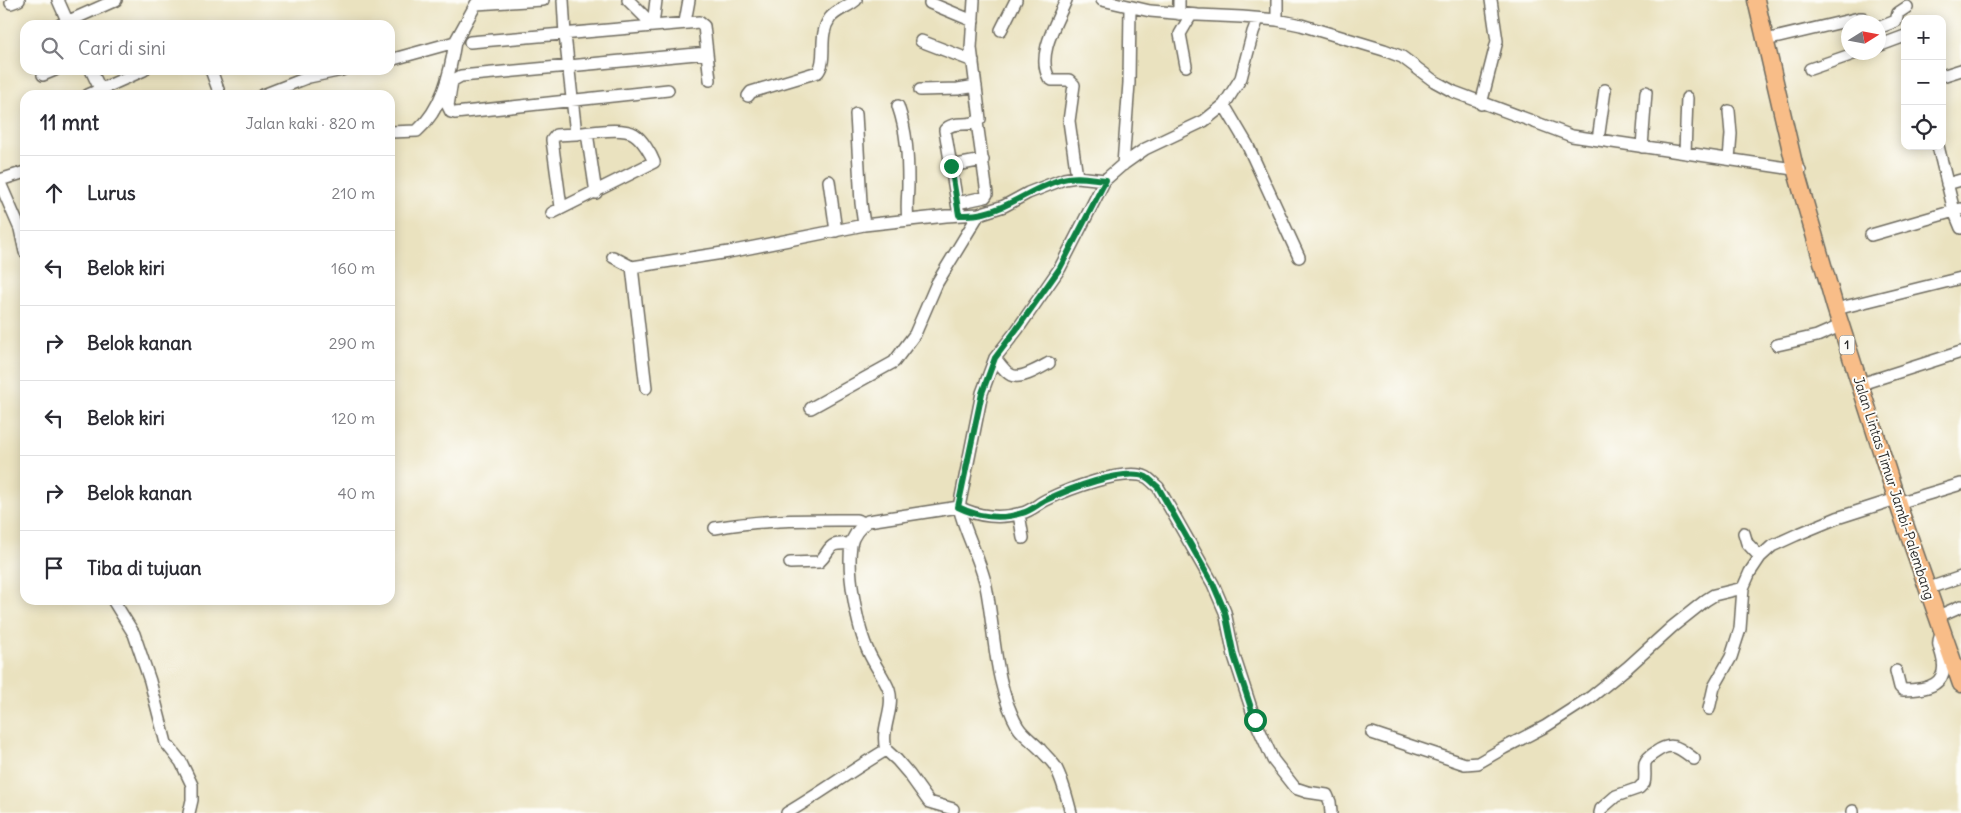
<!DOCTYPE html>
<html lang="id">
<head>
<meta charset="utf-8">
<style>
	:root { --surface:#fff; --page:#f7f7f7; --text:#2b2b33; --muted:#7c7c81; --line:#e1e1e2 }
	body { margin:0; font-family:Delius,sans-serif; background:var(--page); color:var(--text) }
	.controls { position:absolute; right:15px; top:15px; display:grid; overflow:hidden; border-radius:10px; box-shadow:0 2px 12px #0003 }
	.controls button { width:45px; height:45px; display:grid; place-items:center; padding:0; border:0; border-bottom:1px solid var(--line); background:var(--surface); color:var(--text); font:25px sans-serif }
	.compass { position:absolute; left:1841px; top:15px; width:45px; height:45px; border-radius:50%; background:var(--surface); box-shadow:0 2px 12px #0003; rotate:79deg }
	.stop { position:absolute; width:15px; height:15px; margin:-11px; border:4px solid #0b8043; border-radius:50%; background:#fff }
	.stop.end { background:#0b8043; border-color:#fff; box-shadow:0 1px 5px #0008 }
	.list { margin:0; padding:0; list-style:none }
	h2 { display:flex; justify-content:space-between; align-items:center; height:65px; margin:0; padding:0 20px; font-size:21px }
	h2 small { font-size:16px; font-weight:400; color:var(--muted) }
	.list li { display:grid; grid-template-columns:32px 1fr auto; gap:15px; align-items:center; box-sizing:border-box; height:75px; padding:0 20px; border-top:1px solid var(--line) }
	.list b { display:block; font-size:19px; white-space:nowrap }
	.list em { font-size:16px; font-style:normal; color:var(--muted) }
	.icon { flex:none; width:28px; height:28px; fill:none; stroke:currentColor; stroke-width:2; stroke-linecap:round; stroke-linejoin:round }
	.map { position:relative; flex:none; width:1961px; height:813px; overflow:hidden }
	.search { position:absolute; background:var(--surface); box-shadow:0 2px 12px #0003; left:20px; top:20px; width:375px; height:55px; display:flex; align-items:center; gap:12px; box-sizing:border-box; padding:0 18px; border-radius:15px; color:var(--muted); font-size:19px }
	.panel { position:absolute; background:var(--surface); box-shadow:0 2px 12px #0003; left:20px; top:90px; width:375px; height:515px; border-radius:15px }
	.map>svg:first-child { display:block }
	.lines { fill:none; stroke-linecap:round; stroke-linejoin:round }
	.minor-casing { stroke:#6e6b5f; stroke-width:14 }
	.highway-casing { stroke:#6e6b5f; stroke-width:19 }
	.minor { stroke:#fff; stroke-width:11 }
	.highway { stroke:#f8bd88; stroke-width:16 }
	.route { stroke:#0b8043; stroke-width:6 }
	.labels { text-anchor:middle; stroke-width:4; stroke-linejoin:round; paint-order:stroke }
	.shield { fill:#fdfcf7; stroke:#6a6a68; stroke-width:1 }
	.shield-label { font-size:12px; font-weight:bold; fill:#2b2b2b }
	.street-label { font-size:14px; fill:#2b2b2b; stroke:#fdfcf7 }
</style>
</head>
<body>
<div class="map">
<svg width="1961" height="813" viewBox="0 0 1961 813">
	<rect width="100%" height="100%" fill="#fdfcf7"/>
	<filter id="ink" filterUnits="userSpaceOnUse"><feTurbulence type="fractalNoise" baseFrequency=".02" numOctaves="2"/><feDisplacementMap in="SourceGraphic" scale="10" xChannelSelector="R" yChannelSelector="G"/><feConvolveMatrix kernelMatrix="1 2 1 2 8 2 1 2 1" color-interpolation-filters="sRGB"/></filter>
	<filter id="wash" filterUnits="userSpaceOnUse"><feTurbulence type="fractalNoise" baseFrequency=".0096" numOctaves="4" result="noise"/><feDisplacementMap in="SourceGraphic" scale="20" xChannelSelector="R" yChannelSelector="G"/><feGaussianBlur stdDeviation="1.12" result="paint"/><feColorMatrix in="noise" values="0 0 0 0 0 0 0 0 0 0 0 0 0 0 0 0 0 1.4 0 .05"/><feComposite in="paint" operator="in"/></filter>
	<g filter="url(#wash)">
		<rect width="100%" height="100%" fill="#eae2bf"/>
	</g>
	<g filter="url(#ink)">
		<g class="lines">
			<defs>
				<path id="minor" d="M58 0 69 25
					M628 0 653 25
					M1066 0C1057 22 1036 55 1049 78L1052 80H1069L1074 85 1069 121 1077 177
					M1102 0 1150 11 1198 15 1242 17 1277 20 1301 25 1384 50 1402 57 1434 81 1454 92 1572 136 1800 170
					M11 3 19 0
					M930 3 973 21
					M476 4 543 0
					M1179 14V0
					M1258 19 1253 32 1241 78 1224 105 1204 121 1145 149 1121 166 1105 180 1060 268 1017 330 995 358 982 393 959 507C978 517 1001 519 1022 513 1031 511 1038 504 1046 500 1066 490 1125 467 1146 477 1150 479 1154 484 1158 487L1213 584 1225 612 1234 656 1255 720 1273 760 1295 788 1307 792 1327 795 1330 802 1331 813
					M1277 20V0
					M685 22 689 0
					M60 25 116 0
					M653 25 656 0
					M1878 28 1896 21 1898 13 1907 7
					M1001 30 1016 0
					M1770 39 1859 18H1863L1866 22
					M921 41 973 61
					M470 42 699 22 704 26 710 80
					M1878 46 1905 36
					M390 60 455 42 476 4 480 0
					M1186 66 1180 34 1191 15
					M1810 69 1859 52
					M91 70 103 95
					M211 70 220 95
					M43 75 55 70
					M1942 76 1961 70
					M668 90 455 113 451 112 448 106 452 81 461 76 707 53
					M920 90 958 89 976 86
					M88 95 144 70
					M263 95 309 77 342 70
					M748 96 751 92 818 72C828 59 817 36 830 18 836 10 848 7 856 0
					M1481 104 1497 41 1491 0
					M1224 105 1247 144 1299 257
					M898 106C907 132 908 157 908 184 908 196 906 207 908 219
					M856 114 861 203 864 225
					M390 132 417 131C442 109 450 74 455 42
					M587 133 596 193
					M1598 140 1605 90
					M1938 146 1954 211 1961 228
					M1642 147 1646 92
					M1685 153 1687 98
					M1729 159 1731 134 1729 111
					M1123 165 1129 83 1130 7
					M951 166 983 160
					M0 180 25 172
					M829 181 836 231
					M0 183 20 229 25 252
					M1947 184 1961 180
					M957 203 985 197 987 194 977 122
					M561 207 552 140 556 135 576 134 565 35 563 0
					M552 213 654 162C651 154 642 139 634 134 624 127 589 132 576 134
					M959 215 945 130C954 119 971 129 980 119L971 48 974 0
					M1871 235 1961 209
					M613 257 632 267 729 252 864 225 946 216 979 214 1004 206 1028 193 1064 179 1077 177 1105 180
					M632 267 646 388
					M1840 308 1961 278
					M1777 345 1817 336 1840 326
					M995 358C999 363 1005 372 1011 375 1021 380 1040 368 1049 363
					M1864 383 1961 352
					M811 408 894 362 915 334 937 283 979 214
					M1898 503 1961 484
					M1019 514 1023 538
					M715 528C763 519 808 520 856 520L865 523
					M1744 533 1747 543 1760 557
					M790 563 819 562C833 549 825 542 851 544
					M1932 587 1961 577
					M113 600 134 634 150 681 166 743 181 762 192 785V800L189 813
					M1943 614 1961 606
					M1896 671 1900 687 1903 690C1927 690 1950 685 1942 656 1940 648 1937 645 1940 637L1944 635
					M1709 709 1714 687 1731 657 1740 629 1743 588 1750 572 1760 557 1772 546 1796 535 1837 518 1896 499
					M1372 733 1465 764 1478 763 1504 748 1546 726 1591 697 1628 667 1672 627 1706 600 1714 595 1743 588
					M953 809 929 802 909 774 897 760 886 750C880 728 895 709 889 690 884 677 875 666 869 653 857 628 847 573 851 545 853 534 860 527 868 521L959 507C965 534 980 558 986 586 995 631 994 685 1018 727 1023 735 1033 742 1040 749 1044 754 1051 760 1055 766 1063 780 1067 798 1071 813
					M1853 811V813
					M787 813C821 793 852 770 886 750
					M1600 813 1601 809 1616 796 1639 788 1644 783C1646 777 1644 770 1645 763 1647 758 1651 755 1656 752 1673 740 1680 749 1694 759"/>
				<path id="highway" d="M1756 0 1795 168 1835 307 1901 513 1961 684"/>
			</defs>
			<!-- minor casing -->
			<use href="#minor" class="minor-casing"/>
			<!-- highway casing -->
			<use href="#highway" class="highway-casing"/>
			<!-- minor -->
			<use href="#minor" class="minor"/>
			<!-- highway -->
			<use href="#highway" class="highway"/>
		</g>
	</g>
	<g class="lines" filter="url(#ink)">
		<!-- route -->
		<path class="route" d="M951 166 959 215C965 215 972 215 978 214 1008 210 1034 186 1063 179 1077 175 1092 179 1106 180L1060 268 1016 330 995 358 982 393 958 507C978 517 1001 520 1022 513 1031 511 1038 504 1046 500 1067 490 1124 467 1146 477 1150 479 1154 484 1158 487L1213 584 1225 612 1234 656 1255 720"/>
	</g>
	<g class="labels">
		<!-- shield labels -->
		<rect class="shield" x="1839.5" y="335.5" width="15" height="19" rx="4"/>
		<g class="shield-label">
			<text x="1847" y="349">1</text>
		</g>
		<!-- street labels -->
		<g class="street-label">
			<text transform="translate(1894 488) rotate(72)" y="5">Jalan Lintas Timur Jambi-Palembang</text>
		</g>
	</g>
</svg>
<div class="controls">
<button>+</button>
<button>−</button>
<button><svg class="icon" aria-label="locate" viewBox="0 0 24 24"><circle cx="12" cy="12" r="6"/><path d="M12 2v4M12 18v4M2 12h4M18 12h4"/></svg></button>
</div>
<svg class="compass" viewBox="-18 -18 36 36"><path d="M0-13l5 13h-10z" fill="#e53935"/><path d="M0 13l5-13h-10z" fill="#7c7c81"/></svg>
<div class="stop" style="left:1255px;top:720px"></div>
<div class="stop end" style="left:951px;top:166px"></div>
<div class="search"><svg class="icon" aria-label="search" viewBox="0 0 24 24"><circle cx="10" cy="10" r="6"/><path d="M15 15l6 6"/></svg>Cari di sini</div>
<section class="panel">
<h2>11 mnt<small>Jalan kaki · 820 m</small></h2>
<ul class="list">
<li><svg class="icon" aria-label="ahead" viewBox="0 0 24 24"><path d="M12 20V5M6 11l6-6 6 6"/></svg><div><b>Lurus</b></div><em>210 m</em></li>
<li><svg class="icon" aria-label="left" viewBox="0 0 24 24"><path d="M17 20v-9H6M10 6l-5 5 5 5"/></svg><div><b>Belok kiri</b></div><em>160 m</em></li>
<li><svg class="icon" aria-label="right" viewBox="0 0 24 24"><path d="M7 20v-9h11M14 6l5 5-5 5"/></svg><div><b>Belok kanan</b></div><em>290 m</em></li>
<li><svg class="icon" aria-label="left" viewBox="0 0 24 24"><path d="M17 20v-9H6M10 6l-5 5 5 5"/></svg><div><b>Belok kiri</b></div><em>120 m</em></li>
<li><svg class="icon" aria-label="right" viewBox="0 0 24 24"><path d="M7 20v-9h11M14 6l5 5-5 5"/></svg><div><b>Belok kanan</b></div><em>40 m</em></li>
<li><svg class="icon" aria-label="arrive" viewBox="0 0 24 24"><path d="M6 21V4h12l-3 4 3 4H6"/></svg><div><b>Tiba di tujuan</b></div></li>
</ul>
</section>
</div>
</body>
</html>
